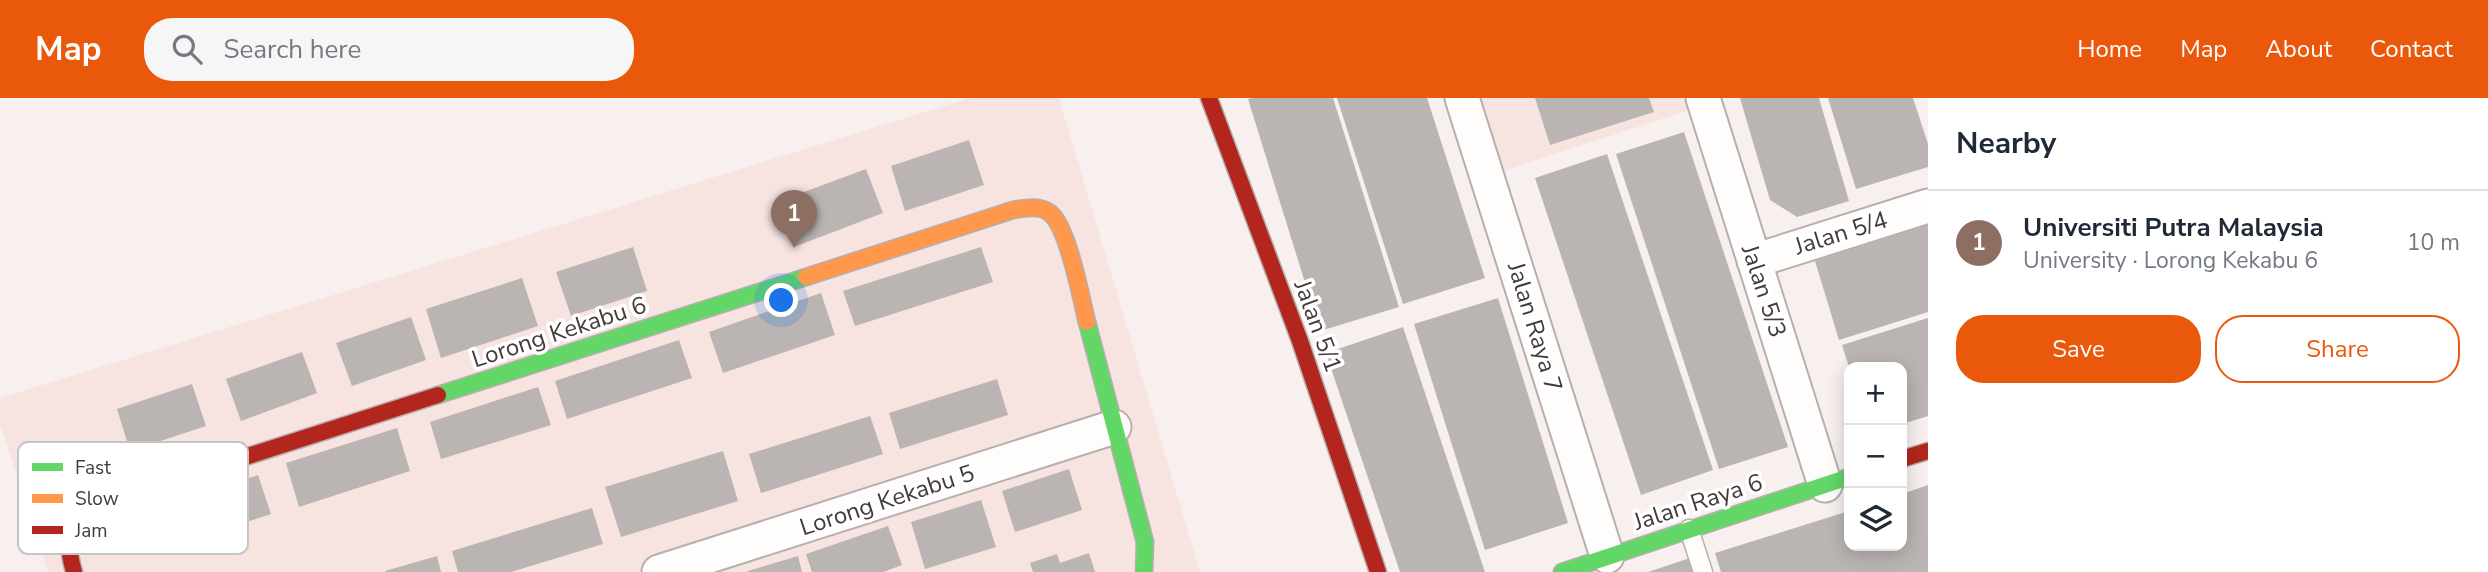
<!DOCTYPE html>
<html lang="en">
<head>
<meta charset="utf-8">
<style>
	:root { --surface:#fff; --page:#f6f6f7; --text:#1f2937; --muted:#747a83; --line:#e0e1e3; --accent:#ea580c }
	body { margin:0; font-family:"Nunito Sans",sans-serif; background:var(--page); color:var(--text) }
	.controls { position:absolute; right:21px; bottom:21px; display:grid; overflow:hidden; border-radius:14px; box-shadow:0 4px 18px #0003 }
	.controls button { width:63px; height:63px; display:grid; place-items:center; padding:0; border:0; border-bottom:2px solid var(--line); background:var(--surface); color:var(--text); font:35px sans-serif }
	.you { position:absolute; left:782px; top:203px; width:24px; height:24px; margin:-18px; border:5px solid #fff; border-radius:50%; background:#1a73e8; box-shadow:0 0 0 10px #1a73e833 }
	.badge { display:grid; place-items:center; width:46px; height:46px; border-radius:50%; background:var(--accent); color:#fff; font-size:23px; font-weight:700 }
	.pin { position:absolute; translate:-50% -58px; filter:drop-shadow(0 2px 4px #0008) }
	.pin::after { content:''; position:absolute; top:37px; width:24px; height:21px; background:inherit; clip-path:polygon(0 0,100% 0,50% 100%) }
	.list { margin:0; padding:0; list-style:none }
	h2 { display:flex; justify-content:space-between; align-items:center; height:91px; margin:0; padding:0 28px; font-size:30px }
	h2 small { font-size:23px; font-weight:400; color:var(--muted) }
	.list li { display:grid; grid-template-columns:46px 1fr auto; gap:21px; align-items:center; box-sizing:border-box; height:105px; padding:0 28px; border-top:2px solid var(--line) }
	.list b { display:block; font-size:26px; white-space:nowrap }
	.list p { margin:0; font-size:23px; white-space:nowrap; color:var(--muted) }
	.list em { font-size:23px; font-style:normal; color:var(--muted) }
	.actions { display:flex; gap:14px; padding:21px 28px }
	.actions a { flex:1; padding:16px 0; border:2px solid var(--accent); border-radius:28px; text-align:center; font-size:24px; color:var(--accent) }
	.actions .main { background:var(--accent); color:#fff }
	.icon { flex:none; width:38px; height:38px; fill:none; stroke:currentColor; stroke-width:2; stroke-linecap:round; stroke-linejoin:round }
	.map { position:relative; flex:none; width:1928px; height:474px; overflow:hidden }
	header { display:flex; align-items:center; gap:42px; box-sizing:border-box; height:98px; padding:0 35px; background:var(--accent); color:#fff }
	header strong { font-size:33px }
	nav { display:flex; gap:38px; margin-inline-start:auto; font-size:24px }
	.search { width:490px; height:63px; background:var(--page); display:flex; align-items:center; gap:18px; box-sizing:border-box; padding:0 24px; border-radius:28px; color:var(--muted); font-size:26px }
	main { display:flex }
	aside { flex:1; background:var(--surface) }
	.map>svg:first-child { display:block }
	.built { fill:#f7e4e1 }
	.building { fill:#bab4b2 }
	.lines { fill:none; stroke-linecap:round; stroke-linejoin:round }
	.lane-casing { stroke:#b6afae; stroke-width:21 }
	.street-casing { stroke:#b6afae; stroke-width:37 }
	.fast-casing { stroke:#b6afae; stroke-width:19 }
	.slow-casing { stroke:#b6afae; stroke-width:19 }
	.jam-casing { stroke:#b6afae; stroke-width:19 }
	.lane { stroke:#fefdfc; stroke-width:18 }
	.street { stroke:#fefdfc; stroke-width:33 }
	.fast { stroke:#63d668; stroke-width:16 }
	.slow { stroke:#ff974d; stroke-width:16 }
	.jam { stroke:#b3261e; stroke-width:16 }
	.labels { text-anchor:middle; stroke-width:7; stroke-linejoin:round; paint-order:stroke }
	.street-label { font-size:24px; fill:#433b39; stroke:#fff }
	.key { fill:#fff; stroke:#c7c4c4; stroke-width:2 }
	.key-label { font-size:19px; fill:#433b39 }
</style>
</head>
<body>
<header>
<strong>Map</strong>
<div class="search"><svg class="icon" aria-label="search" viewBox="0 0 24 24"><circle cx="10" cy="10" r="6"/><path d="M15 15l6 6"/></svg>Search here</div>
<nav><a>Home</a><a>Map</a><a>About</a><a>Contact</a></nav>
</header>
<main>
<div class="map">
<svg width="1928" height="474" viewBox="0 0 1928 474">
	<rect width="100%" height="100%" fill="#f8f0ee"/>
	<!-- built -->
	<path class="built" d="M970 0H1059L1200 474H48L0 326V300Z
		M1473 0H1692L1695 10 1497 75Z"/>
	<!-- building -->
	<path class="building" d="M1252 0H1333L1399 209 1320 233 1248 1Z
		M1337 0H1427L1485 180 1403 206Z
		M1535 0H1649L1654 14 1550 47Z
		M1740 0H1819L1849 103 1797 119 1770 102Z
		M1828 0H1913L1928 46V69L1856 91Z
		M1684 34 1788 349 1719 371 1616 56Z
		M969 42 984 87 905 113 891 68Z
		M1607 56 1713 372 1641 397 1535 80Z
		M866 71 883 115 794 149 777 104Z
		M1928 127V214L1839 242 1815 163Z
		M633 149 647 193 571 218 556 174Z
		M981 149 993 184 855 228 843 193Z
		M522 180 538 228 441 260 426 211Z
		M821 195 835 237 723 275 709 234Z
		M1498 200 1568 425 1485 452 1414 226Z
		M411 219 426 262 352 288 336 245Z
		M1928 220V318L1902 326V269H1849L1842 247Z
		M1403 229 1443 349 1485 474H1400L1343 306 1326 255Z
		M679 242 692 280 567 321 555 283Z
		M302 254 317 295 241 323 226 281Z
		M997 281 1008 317 900 351 889 315Z
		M192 286 206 328 130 353 117 311Z
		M538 289 551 327 441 361 430 324Z
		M870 318 883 356 761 395 749 356Z
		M397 330 410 373 299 409 286 365Z
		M723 353 738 403 621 439 605 389Z
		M1069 371 1082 412 1015 434 1002 393Z
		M258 377 271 416 158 453 145 414Z
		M1928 387V474H1721L1715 455 1849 413V448H1902V396Z
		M981 402 996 449 925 471 911 424Z
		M592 410 603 446 511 474H458L452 453Z
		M888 428 902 467 883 474H812L806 456Z
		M1089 455 1095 474H1033L1030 465 1057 456 1060 465Z
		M437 458 441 474H386L385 473Z
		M798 458 802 474H748V473Z
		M1693 459 1698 474H1648Z"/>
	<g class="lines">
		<defs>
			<path id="lane" d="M1689 431 1703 474"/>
			<path id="street" d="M1462 0 1607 458
				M1703 0 1825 387
				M1754 163 1928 108
				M659 474 1114 329"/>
			<path id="fast" d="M1087 224 1145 444 1144 474
				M438 297 806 179
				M1562 474 1849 379"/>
			<path id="slow" d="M806 179 1013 112C1025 110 1040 107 1050 115 1068 129 1081 200 1087 224"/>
			<path id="jam" d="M1209 0 1300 243 1378 474
				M1902 361 1928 353
				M74 474C64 439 68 425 99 406L438 297"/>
		</defs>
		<!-- lane casing -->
		<use href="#lane" class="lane-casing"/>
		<!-- street casing -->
		<use href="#street" class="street-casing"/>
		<!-- fast casing -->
		<use href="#fast" class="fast-casing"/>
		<!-- slow casing -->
		<use href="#slow" class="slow-casing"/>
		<!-- jam casing -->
		<use href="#jam" class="jam-casing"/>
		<!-- lane -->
		<use href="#lane" class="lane"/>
		<!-- street -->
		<use href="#street" class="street"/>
		<!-- fast -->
		<use href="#fast" class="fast"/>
		<!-- slow -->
		<use href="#slow" class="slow"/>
		<!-- jam -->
		<use href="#jam" class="jam"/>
	</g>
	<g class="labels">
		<!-- street labels -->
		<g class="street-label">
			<text transform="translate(1841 135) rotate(-17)" y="8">Jalan 5/4</text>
			<text transform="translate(1764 193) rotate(72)" y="8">Jalan 5/3</text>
			<text transform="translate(1318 228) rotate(70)" y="8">Jalan 5/1</text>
			<text transform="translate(1535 229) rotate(73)" y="8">Jalan Raya 7</text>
			<text transform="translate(559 234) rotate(-18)" y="8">Lorong Kekabu 6</text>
			<text transform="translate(887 402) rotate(-18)" y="8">Lorong Kekabu 5</text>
			<text transform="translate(1698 404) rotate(-18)" y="8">Jalan Raya 6</text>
		</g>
	</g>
	<!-- legend -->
	<rect x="18" y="344" width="230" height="112" rx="10" class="key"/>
	<rect x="32" y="365" width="31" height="8" fill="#63d668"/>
	<rect x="32" y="396" width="31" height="9" fill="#ff974d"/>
	<rect x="32" y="428" width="31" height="8" fill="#b3261e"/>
	<g class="key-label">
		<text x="75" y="376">Fast</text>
		<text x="75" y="407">Slow</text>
		<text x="75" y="439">Jam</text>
	</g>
</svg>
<div class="controls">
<button>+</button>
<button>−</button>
<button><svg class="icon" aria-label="layers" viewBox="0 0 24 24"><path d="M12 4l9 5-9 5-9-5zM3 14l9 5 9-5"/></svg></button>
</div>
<div class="you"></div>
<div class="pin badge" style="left:794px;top:150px;background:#8d6e63">1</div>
</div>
<aside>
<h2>Nearby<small></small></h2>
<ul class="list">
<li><span class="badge" style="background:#8d6e63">1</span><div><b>Universiti Putra Malaysia</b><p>University · Lorong Kekabu 6</p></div><em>10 m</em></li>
</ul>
<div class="actions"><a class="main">Save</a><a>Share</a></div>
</aside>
</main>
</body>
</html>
